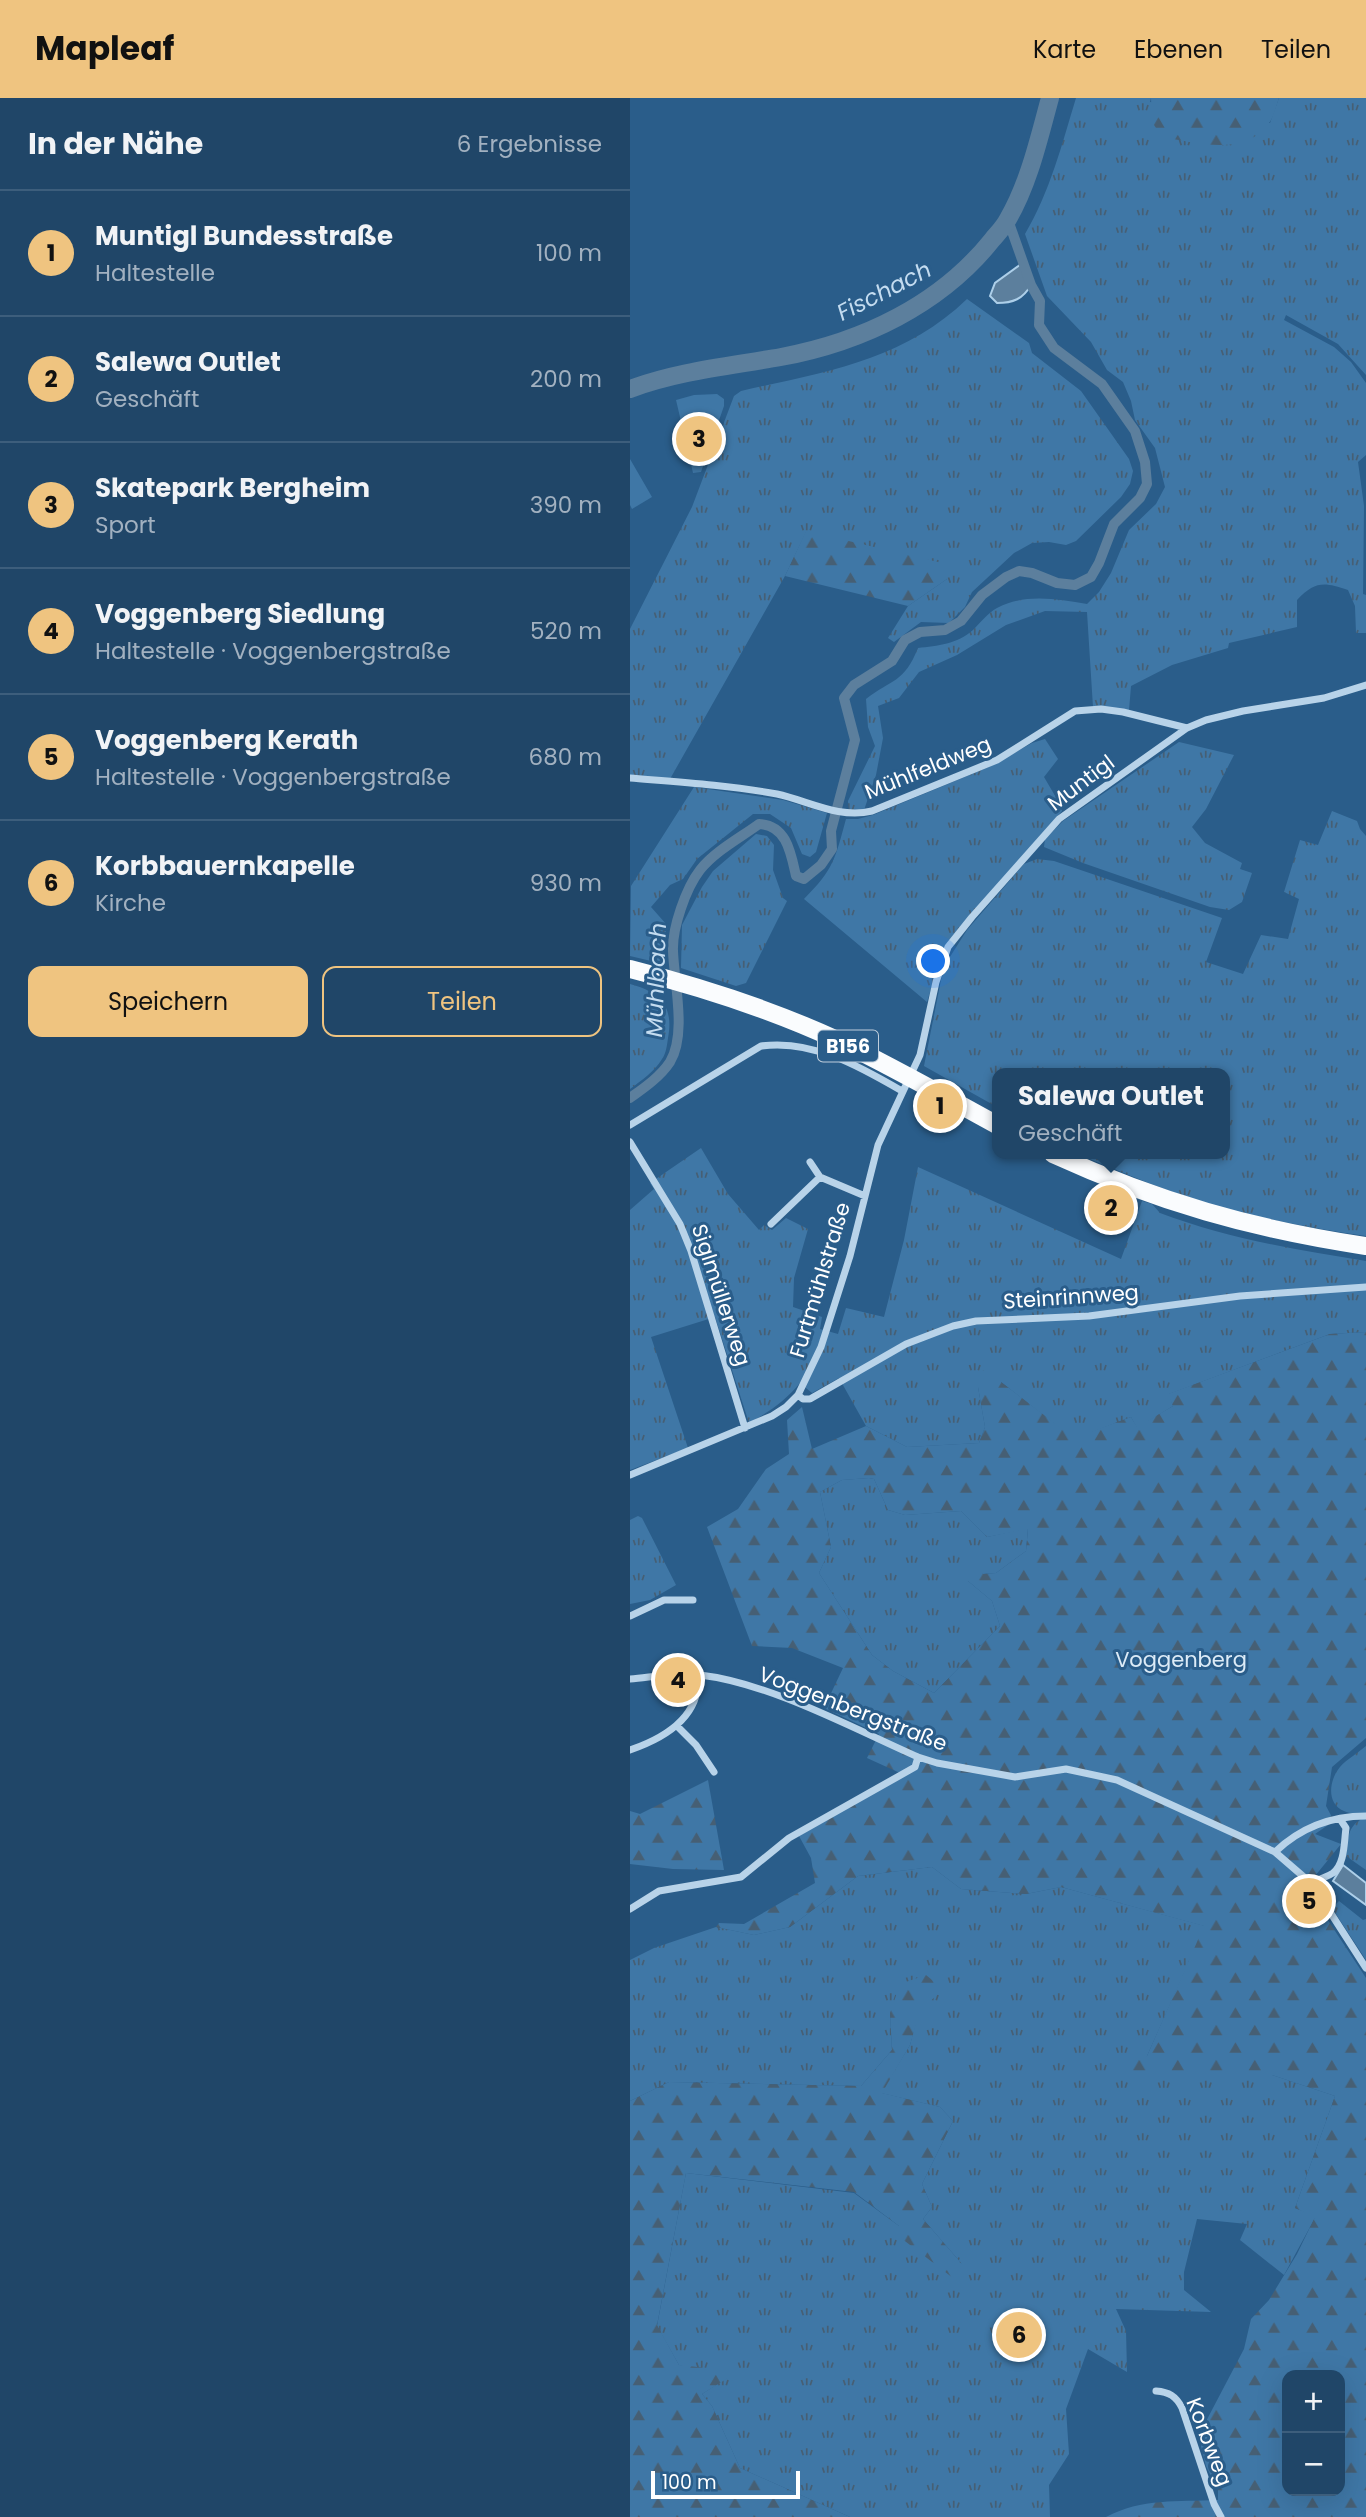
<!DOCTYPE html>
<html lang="de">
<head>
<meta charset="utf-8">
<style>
	:root { --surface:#204668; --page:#2d5071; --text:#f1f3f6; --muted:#a2b1c0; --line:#3d5e7c; --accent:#efc480 }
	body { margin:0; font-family:Poppins,sans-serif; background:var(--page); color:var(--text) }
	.controls { position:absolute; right:21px; bottom:21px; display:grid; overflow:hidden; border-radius:14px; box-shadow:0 7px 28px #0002 }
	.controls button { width:63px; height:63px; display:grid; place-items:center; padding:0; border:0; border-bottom:2px solid var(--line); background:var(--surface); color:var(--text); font:35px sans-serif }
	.scale { position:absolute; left:21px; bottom:18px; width:149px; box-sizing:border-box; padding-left:7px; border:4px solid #fff; border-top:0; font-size:19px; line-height:24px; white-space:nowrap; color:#fff; -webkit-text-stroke:5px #2a5d8a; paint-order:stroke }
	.you { position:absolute; left:304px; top:864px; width:24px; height:24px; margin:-18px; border:5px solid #fff; border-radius:50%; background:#1a73e8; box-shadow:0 0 0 10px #1a73e833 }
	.badge { display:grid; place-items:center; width:46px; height:46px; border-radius:50%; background:var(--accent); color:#111; font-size:23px; font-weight:700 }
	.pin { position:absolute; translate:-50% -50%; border:4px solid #fff; box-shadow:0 2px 7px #0006 }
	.popup { position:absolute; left:362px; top:970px; width:238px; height:91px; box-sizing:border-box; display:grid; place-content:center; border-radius:14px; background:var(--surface); filter:drop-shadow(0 2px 5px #0005); font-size:23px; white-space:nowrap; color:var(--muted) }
	.popup b { font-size:26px; color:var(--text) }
	.popup::after { content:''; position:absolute; left:50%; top:100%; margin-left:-14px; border:14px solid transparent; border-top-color:var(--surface) }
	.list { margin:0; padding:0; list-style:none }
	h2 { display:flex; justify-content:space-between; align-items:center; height:91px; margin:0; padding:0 28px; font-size:30px }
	h2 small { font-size:23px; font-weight:400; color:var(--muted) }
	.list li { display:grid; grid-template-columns:46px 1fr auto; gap:21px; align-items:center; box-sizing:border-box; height:126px; padding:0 28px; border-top:2px solid var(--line) }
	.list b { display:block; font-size:26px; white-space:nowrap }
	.list p { margin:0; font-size:23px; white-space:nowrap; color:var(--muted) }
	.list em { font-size:23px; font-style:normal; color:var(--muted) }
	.actions { display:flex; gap:14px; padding:21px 28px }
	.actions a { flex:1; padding:16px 0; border:2px solid var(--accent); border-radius:14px; text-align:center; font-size:24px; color:var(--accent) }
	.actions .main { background:var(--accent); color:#111 }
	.map { position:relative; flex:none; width:736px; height:2419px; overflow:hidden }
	header { display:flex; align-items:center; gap:42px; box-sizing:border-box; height:98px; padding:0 35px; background:var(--accent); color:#111 }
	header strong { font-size:33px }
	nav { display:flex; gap:38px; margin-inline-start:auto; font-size:24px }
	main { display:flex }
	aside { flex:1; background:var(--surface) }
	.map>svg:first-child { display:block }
	.grass { fill:url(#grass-tufts) }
	.forest { fill:url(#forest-firs); fill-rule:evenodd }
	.pitch { fill:#3f77a6 }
	.water { fill:#5c7f9d; stroke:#adcfe9; stroke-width:2 }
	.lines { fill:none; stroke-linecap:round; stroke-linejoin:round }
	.canal { stroke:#5c7f9d; stroke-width:10 }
	.river { stroke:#5c7f9d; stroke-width:18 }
	.minor { stroke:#b8d3e9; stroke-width:7 }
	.primary { stroke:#fafcfe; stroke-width:18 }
	.labels { text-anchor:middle; stroke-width:6; stroke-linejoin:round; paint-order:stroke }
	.shield { fill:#2a5d8a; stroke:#bfcedc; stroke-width:2 }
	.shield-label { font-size:19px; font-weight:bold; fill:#fff }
	.street-label { font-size:21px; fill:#fff; stroke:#2a5d8a }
	.park-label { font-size:21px; fill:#dcebf7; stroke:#2a5d8a }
	.water-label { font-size:23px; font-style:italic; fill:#c4dcf0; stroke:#2a5d8a }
</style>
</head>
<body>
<header>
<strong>Mapleaf</strong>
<nav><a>Karte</a><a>Ebenen</a><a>Teilen</a></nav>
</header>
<main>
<aside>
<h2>In der Nähe<small>6 Ergebnisse</small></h2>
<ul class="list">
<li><span class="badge">1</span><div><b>Muntigl Bundesstraße</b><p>Haltestelle</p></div><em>100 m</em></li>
<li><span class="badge">2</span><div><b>Salewa Outlet</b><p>Geschäft</p></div><em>200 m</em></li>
<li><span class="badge">3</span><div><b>Skatepark Bergheim</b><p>Sport</p></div><em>390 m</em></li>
<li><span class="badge">4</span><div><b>Voggenberg Siedlung</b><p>Haltestelle · Voggenbergstraße</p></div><em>520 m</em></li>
<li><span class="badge">5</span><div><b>Voggenberg Kerath</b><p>Haltestelle · Voggenbergstraße</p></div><em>680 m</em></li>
<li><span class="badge">6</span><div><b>Korbbauernkapelle</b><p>Kirche</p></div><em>930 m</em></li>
</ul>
<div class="actions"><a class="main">Speichern</a><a>Teilen</a></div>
</aside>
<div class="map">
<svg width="736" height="2419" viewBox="0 0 736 2419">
	<defs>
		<pattern id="grass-tufts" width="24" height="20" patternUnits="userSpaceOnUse" patternTransform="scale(1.75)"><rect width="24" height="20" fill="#3f77a6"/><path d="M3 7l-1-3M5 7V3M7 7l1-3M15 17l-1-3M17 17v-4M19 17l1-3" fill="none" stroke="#465f74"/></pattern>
		<pattern id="forest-firs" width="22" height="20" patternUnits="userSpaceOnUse" patternTransform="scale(1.75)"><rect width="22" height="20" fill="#3f77a6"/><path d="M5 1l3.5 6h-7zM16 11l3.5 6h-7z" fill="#465f74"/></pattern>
	</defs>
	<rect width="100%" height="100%" fill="#2a5d8a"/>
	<!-- grass -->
	<path class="grass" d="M446 0H521L520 4 640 25 649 0H736V277L708 246 656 217 654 222 704 249 721 264 736 285V357L728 364 734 408 733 496 736 497V535H726L725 508 718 492C694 484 685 483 667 502V529L599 545 598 550 542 567 501 588 499 612 463 609 457 514 415 513 376 527 327 557 289 574 269 600 248 608 253 640 246 677 234 712 219 714 218 703 245 648 238 629 236 601C262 581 274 585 288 550 308 548 327 546 343 532 350 525 358 515 367 510 395 495 427 501 457 506L469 494 481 475 499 432 526 406 535 389 525 350 505 322 501 303 493 284 477 272 461 244 417 198 395 136C420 94 432 46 446 0Z
		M337 201 399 245 402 255 451 293 499 361 503 373 500 386 491 399 446 443 436 447 419 444 402 445 384 455 342 494 335 509 319 525 291 524 264 544 258 540 278 508 317 481 176 434 155 478 40 681 0 678V531L62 409 104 298 111 293C194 274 273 263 337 201Z
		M415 641 428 661 414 679 431 708 432 713 319 843 310 861 297 904 174 801C204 771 205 761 216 721H228L243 717 359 669 402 645Z
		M549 644 604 657 576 711 562 729 575 745 612 765 610 771 622 775 612 804 599 812 580 809 453 765 414 749 415 741 433 723Z
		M64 689 153 702 197 715 186 754 180 759 172 756 161 730 140 716H123L67 761 53 781 40 787 21 809 36 826 34 866 0 858 1 788Z
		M702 713 727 723 730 731 736 738V1138C687 1131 637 1122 589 1109 540 1095 494 1075 448 1056H595V975H367V1009L294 968 311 882 318 862 337 832 394 766 407 761 424 763 592 820 576 864 613 876 631 837 658 841 669 801 654 794 670 742 688 747Z
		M126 736 137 738 144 747 143 772 153 800 157 803 116 885 106 888 51 870 52 827 72 789 83 773Z
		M0 886C30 894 44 908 38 940 37 947 36 956 32 961 24 974 12 982 0 991Z
		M71 1050 98 1096 129 1132 134 1127 142 1132 156 1120 178 1131 164 1180 163 1209 192 1219 190 1231 208 1236 216 1210 254 1219 274 1142 288 1069 491 1161 512 1103 522 1106 530 1115C596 1140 666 1152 736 1163V1234L700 1236 539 1296 543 1308 507 1330 501 1319 444 1341 371 1284 348 1289 355 1329 349 1345 277 1349 236 1328 209 1280 182 1295 170 1285C155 1303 139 1314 119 1325L85 1219 21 1239 58 1350 0 1372V1112L24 1091 20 1085Z
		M239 1380 244 1381 258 1412 275 1417 331 1413 357 1439 398 1430 396 1453 366 1475 353 1476 338 1483 362 1503 370 1528 304 1595 263 1573 242 1557 189 1475 201 1449 190 1394 212 1382Z
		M8 1418 12 1420 46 1487 20 1502 0 1506V1422Z
		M736 1648V1716C729 1716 720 1716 714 1713 696 1706 699 1682 710 1669 717 1661 728 1655 736 1648Z
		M732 1721H736V1772L716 1758C718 1743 717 1728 732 1721Z
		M302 1769 331 1791 396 1796 431 1789 575 1828 517 1958 492 1977H642L705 1998 665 2110 686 2118 654 2177 610 2142 617 2126 567 2121 554 2174V2192L581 2214 486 2211 496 2233 497 2274 458 2251 436 2311 439 2356 419 2387 420 2419H220L110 2370 82 2308 72 2296 97 2280 49 2267 27 2228 56 2075 224 2095 269 2128 332 2166 293 2121 302 2109 292 2086 323 2023 310 2009 251 1995 280 1947 289 1913 312 1891 260 1915 262 1952 231 1988 39 1984 0 2003V1862L24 1850 86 1829 124 1837 160 1829 228 1778Z
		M709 1803 733 1822 736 1821V1862L702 1810Z"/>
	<!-- forest -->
	<path class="forest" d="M521 0H649C646 8 644 19 639 25 614 59 568 45 532 39L522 24Z
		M176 433 308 464 317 481 278 508 155 478Z
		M736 1234V1640L702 1669 696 1708 704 1723 685 1736 711 1746 676 1789 736 1880V2419H476C512 2400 548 2404 588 2402V2392L576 2368 571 2348 573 2329 614 2251 621 2221 639 2202 667 2156 685 2119 665 2110 705 1998 642 1977H492V1960L517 1958 574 1828 431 1789 396 1796 331 1791 302 1769 228 1778 160 1829 124 1837 86 1829 89 1825 114 1826 185 1785 181 1760 169 1738 270 1675 237 1660 249 1636 194 1610 213 1570 162 1550 122 1548 77 1429 108 1411 136 1371 159 1356 157 1322 172 1309 182 1351 236 1328 277 1349 349 1345 355 1329 348 1289 353 1272 371 1284 444 1340 501 1319 507 1329 543 1308 538 1296 700 1236ZM239 1380 244 1381 258 1412 275 1417 331 1413 357 1439 398 1431 396 1453 366 1475 353 1476 349 1468 337 1475 338 1483 362 1503 370 1528 304 1595 263 1573 242 1557 189 1475 201 1449 190 1394 212 1382ZM657 2277H710V2393H657Z
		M78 1682 94 1772 43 1771 0 1766V1713L10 1716Z
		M296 1877 313 1891 290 1913 280 1947 252 1995 310 2009 323 2023 292 2086 302 2109 293 2121 332 2166 323 2180 267 2137 269 2128 224 2094 56 2075 27 2227 49 2267 95 2272 98 2280 72 2296 82 2308 110 2370 220 2419H0V2003L39 1984 231 1988 262 1952 260 1915 270 1886Z"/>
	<!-- pitch -->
	<path class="pitch" d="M87 296 94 301V308L71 374 63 375 46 302 64 297Z
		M0 361 22 399 2 411 0 407Z"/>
	<!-- water -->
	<path class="water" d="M394 164 401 187C393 201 383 205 367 205L360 198 365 185Z
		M713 1767 736 1785V1807L703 1783Z"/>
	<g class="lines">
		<!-- canal -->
		<path class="canal" d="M0 1000C14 990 30 979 40 964 57 936 44 884 43 853 42 830 56 790 70 772 85 753 110 740 129 726 157 727 161 756 166 778L174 781 191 767 202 751 201 733 225 642 214 600 224 587 262 563 275 542 290 534 315 532 331 523 352 497 376 479 389 473 402 475 427 485 445 487 461 479 469 465 484 426 510 400 517 386 515 364 505 333 472 286 424 250 409 227 410 203 401 187 378 122"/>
		<!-- river -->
		<path class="river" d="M0 291C48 273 101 268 151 259 232 244 310 207 362 142 367 136 374 129 378 121 399 85 409 40 420 0"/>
		<!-- minor -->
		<path class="minor" d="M0 680C49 684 98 687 147 696 179 703 209 721 242 713L367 662 445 613 471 611 493 614 557 630
			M0 1027 131 948C182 941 229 968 272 993
			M0 1044 50 1126 61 1153 115 1330
			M180 1064 190 1079
			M141 1126 190 1079 235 1098
			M168 1297 173 1301H180L276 1246 323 1228 346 1223 459 1218 610 1198 736 1189
			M0 1377 142 1318 156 1309 168 1297 191 1249 220 1158 248 1047 290 957 306 884 318 849 342 819 429 721 557 630 576 622 613 613 694 600 736 587
			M0 1518 34 1502H63
			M0 1581C23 1579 47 1574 70 1577 140 1585 224 1631 288 1659L307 1665 385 1679 436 1671 487 1682 645 1754 682 1786 736 1870
			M47 1628 66 1647 84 1674
			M0 1652C35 1640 71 1619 68 1577
			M645 1754C670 1730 701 1718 736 1718
			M682 1786C688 1780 696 1780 703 1775 715 1766 714 1744 716 1730L710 1721
			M0 1811 29 1793 111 1779 159 1740 285 1669 288 1659
			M526 2293C539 2294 546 2298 552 2310L584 2406 591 2419"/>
		<!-- primary -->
		<path class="primary" d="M0 871C71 889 140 911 207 942 261 968 314 998 367 1027
			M423 1056C528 1104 622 1131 736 1148"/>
	</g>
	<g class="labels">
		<!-- shield labels -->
		<rect class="shield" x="188" y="932.5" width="60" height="31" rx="5"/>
		<g class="shield-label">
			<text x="218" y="955">B156</text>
		</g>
		<!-- street labels -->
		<g class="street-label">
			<text transform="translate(298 670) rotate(-22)" y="7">Mühlfeldweg</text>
			<text transform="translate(451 685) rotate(-37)" y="7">Muntigl</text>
			<text transform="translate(190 1182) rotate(-73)" y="7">Furtmühlstraße</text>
			<text transform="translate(91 1197) rotate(72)" y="7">Siglmüllerweg</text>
			<text transform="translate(441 1199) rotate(-4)" y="7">Steinrinnweg</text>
			<text transform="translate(223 1611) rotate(21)" y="7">Voggenbergstraße</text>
			<text transform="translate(579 2344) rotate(69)" y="7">Korbweg</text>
		</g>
		<!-- park labels -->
		<g class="park-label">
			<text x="551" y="1569">Voggenberg</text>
		</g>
		<!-- water labels -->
		<g class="water-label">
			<text transform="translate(254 193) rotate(-27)" y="8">Fischach</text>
			<text transform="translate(26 882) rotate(-88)" y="8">Mühlbach</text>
		</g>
	</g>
</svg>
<div class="controls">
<button>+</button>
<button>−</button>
</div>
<div class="scale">100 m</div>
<div class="you"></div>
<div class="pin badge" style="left:310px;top:1008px">1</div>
<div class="pin badge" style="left:481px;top:1110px">2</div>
<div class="popup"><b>Salewa Outlet</b>Geschäft</div>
<div class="pin badge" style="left:69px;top:341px">3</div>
<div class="pin badge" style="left:48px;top:1582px">4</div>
<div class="pin badge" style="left:679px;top:1803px">5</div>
<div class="pin badge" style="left:389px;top:2237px">6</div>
</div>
</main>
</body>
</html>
